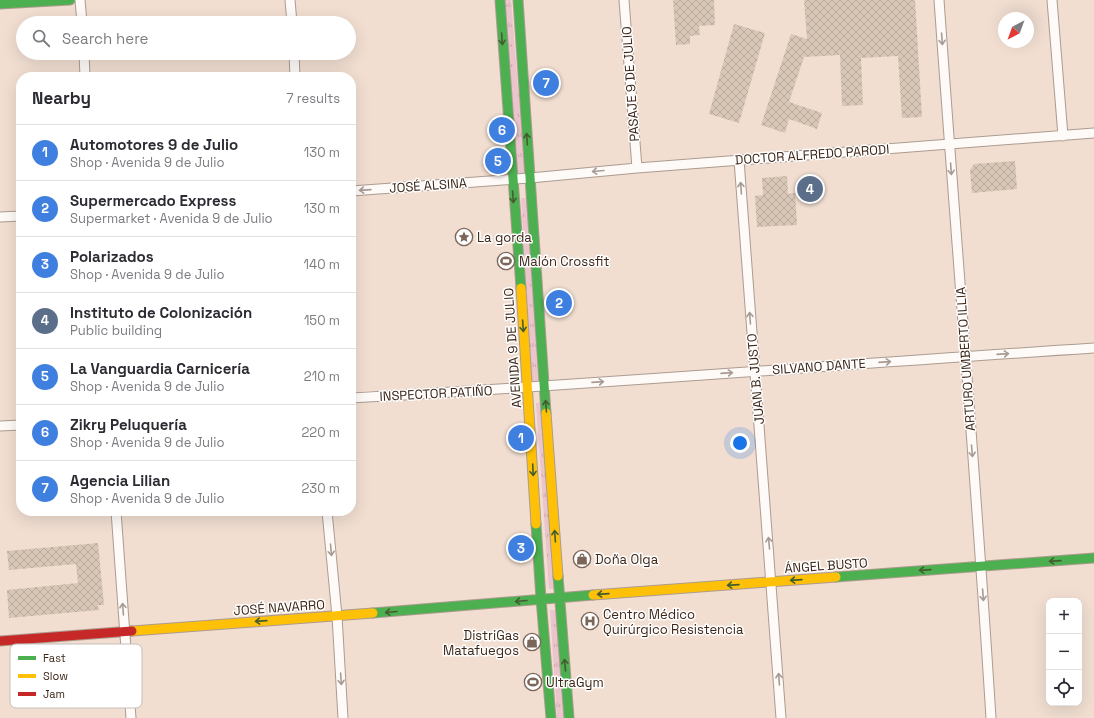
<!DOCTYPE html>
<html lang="en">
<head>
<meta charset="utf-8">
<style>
	:root { --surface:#fff; --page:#f2f2f3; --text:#2b2b33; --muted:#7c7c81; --line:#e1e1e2; --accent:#7c6659 }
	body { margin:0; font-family:"Space Grotesk",sans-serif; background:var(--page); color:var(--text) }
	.controls { position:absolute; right:12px; bottom:12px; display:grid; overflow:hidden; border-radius:8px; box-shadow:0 4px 16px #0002 }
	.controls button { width:36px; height:36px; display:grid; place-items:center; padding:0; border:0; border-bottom:1px solid var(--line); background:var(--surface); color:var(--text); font:20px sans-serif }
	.compass { position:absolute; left:998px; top:12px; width:36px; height:36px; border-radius:50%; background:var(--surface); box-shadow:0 4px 16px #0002; rotate:221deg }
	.you { position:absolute; left:740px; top:443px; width:14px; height:14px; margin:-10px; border:3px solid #fff; border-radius:50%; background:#1a73e8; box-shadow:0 0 0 6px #1a73e833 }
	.badge { display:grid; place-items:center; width:26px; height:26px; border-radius:50%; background:var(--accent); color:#fff; font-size:13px; font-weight:700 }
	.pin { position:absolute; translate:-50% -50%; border:2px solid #fff; box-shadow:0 1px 4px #0006 }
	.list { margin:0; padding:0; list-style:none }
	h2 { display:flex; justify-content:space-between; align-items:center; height:52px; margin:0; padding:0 16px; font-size:17px }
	h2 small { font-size:13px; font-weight:400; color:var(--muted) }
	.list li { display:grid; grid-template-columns:26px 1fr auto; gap:12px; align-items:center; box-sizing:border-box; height:56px; padding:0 16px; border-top:1px solid var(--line) }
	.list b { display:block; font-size:15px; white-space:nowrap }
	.list p { margin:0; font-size:13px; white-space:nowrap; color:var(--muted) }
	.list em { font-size:13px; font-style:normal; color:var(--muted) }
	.icon { flex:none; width:22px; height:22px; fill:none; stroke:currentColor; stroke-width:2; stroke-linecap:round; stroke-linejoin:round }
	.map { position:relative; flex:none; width:1094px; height:718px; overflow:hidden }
	.search { position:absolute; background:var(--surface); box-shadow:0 4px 16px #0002; left:16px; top:16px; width:340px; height:44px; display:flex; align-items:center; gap:10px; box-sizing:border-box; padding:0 14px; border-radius:22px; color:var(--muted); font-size:15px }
	.panel { position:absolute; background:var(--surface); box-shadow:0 4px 16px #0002; left:16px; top:72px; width:340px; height:444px; border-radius:16px }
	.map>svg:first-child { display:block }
	.grass { fill:url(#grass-tufts) }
	.building { fill:url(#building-cross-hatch) }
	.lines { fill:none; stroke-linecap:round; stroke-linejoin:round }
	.street-casing { stroke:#ad9b8f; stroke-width:11 }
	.fast-casing { stroke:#ad9b8f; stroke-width:11 }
	.slow-casing { stroke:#ad9b8f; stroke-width:11 }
	.jam-casing { stroke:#ad9b8f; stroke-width:11 }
	.street { stroke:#fdfaf8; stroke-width:9 }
	.fast { stroke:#4caf50; stroke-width:9 }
	.slow { stroke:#ffc107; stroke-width:9 }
	.jam { stroke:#c62828; stroke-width:9 }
	.oneway { stroke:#435d2e }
	.oneway2 { stroke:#a79b93 }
	.labels { text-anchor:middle; stroke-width:3; stroke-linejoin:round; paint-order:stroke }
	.street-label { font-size:13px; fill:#3d2618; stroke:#fff }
	.poi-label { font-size:13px; fill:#3d2618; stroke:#fff; text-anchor:start }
	.key { fill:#fff; stroke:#c5beba; stroke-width:1 }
	.key-label { font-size:11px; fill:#3d2618 }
</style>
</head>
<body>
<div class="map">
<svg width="1094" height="718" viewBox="0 0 1094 718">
	<defs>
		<pattern id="grass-tufts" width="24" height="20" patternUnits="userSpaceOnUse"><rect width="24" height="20" fill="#eac5cb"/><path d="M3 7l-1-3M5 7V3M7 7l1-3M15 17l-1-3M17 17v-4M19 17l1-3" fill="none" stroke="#caa9ae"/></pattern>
		<pattern id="building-cross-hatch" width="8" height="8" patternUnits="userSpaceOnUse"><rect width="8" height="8" fill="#d8c6b6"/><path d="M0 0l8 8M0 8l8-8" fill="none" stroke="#baaa9c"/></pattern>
	</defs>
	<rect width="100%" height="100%" fill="#f1ded1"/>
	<!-- grass -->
	<path class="grass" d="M505 0H511L525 173H518Z
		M521 198H527L538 382 532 383Z
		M536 403H542L556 589H549Z
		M550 610H557L565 718H557Z"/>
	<!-- building -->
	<path class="building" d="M673 0H714L715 25 699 26 700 35 690 36V44L676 45Z
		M804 0H915L922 117 902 118 898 56 861 58 863 105 842 106 840 55 804 57 789 102 822 113 817 129 789 119 785 133 761 125 791 34 807 39Z
		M734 24 765 33 739 123 709 114Z
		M1015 161 1017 189 972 193 970 170 974 164Z
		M787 176 788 194 795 193 797 225 757 227 755 196 763 195 762 178Z
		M98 543 104 605H98L99 610 9 618 7 590 78 583 76 564 9 570 7 551Z"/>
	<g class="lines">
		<defs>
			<path id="street" d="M80 0 82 23
				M290 0 292 23
				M624 0 637 168
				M939 0C956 239 976 479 991 718
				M1052 0 1063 136
				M84 53 85 77
				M294 53 295 77
				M739 160C752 346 768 532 781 718
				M351 191 530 178 637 168 1094 133
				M0 217 21 216
				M351 398C599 384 846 364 1094 348
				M0 426 21 425
				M116 511 131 718
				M327 511 337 616 343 718"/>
			<path id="fast" d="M500 0 521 288
				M518 0 546 413
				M0 4 70 0
				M536 524 541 599 551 718
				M558 576 569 718
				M836 577 1094 558
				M373 613 593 595"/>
			<path id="slow" d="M521 288 536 524
				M546 413 558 576
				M593 595 836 577
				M132 631 373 613"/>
			<path id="jam" d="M0 641 132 631"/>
		</defs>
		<!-- street casing -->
		<use href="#street" class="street-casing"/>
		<!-- fast casing -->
		<use href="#fast" class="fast-casing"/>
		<!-- slow casing -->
		<use href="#slow" class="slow-casing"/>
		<!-- jam casing -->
		<use href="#jam" class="jam-casing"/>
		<!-- street -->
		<use href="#street" class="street"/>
		<!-- fast -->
		<use href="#fast" class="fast"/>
		<!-- slow -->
		<use href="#slow" class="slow"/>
		<!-- jam -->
		<use href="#jam" class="jam"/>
	</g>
	<!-- one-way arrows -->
	<defs><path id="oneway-shaft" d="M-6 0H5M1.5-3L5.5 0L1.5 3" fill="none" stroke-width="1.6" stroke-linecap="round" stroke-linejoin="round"/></defs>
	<g class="oneway">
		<use href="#oneway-shaft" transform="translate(502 39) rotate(86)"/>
		<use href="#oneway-shaft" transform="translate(527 139) rotate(-94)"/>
		<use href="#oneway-shaft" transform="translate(513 197) rotate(86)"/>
		<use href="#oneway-shaft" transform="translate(523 326) rotate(86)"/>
		<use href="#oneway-shaft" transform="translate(546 406) rotate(-94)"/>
		<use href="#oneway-shaft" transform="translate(533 470) rotate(87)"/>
		<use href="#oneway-shaft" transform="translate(555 536) rotate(-94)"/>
		<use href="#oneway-shaft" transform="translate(1055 561) rotate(176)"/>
		<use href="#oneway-shaft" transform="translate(925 570) rotate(176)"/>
		<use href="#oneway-shaft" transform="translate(796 580) rotate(176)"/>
		<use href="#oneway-shaft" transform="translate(733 585) rotate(176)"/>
		<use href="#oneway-shaft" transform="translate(603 594) rotate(176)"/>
		<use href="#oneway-shaft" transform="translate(521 601) rotate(175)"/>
		<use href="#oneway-shaft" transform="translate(391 612) rotate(175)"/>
		<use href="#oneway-shaft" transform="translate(261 621) rotate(176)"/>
		<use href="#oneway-shaft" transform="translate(565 665) rotate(-95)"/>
	</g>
	<g class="oneway2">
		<use href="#oneway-shaft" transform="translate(942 39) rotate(86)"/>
		<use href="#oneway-shaft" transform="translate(951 169) rotate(86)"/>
		<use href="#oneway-shaft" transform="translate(598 171) rotate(175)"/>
		<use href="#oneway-shaft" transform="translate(741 188) rotate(-94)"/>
		<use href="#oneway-shaft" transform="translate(365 190) rotate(176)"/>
		<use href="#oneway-shaft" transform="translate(750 318) rotate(-94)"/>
		<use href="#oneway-shaft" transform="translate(1003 354) rotate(-4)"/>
		<use href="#oneway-shaft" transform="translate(885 362) rotate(-4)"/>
		<use href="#oneway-shaft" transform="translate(727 373) rotate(-4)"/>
		<use href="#oneway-shaft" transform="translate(598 382) rotate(-4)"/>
		<use href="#oneway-shaft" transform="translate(972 451) rotate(85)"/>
		<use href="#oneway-shaft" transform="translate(769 543) rotate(-95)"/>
		<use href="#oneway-shaft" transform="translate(331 550) rotate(85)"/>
		<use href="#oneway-shaft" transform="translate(983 595) rotate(86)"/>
		<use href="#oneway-shaft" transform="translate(123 609) rotate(-94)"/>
		<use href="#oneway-shaft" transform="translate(341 679) rotate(86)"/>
		<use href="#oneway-shaft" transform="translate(779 679) rotate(-94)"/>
	</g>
	<!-- icons -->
	<defs>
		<symbol id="sight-ring" viewBox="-11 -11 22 22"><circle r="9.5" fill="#fff" stroke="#7c6659" stroke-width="1.5"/><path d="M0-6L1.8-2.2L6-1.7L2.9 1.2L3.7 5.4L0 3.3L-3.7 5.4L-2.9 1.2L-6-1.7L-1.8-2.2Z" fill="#7c6659"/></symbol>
		<symbol id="stadium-ring" viewBox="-11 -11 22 22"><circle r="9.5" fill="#fff" stroke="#7c6659" stroke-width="1.5"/><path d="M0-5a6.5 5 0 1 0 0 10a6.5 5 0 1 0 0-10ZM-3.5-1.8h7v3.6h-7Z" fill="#7c6659"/></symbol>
		<symbol id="shop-ring" viewBox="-11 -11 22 22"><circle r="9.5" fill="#fff" stroke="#7c6659" stroke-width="1.5"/><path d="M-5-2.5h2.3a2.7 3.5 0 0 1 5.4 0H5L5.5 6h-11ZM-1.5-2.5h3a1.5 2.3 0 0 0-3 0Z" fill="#7c6659"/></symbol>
		<symbol id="hospital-ring" viewBox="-11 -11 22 22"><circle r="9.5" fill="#fff" stroke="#7c6659" stroke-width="1.5"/><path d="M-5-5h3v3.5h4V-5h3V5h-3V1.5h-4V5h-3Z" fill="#7c6659"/></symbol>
	</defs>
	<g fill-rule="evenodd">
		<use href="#sight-ring" x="454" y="227" width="20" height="20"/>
		<use href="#stadium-ring" x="496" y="251" width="20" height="20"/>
		<use href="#shop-ring" x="572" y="549" width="20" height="20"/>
		<use href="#hospital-ring" x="580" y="611" width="20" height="20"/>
		<use href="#shop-ring" x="522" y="632" width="20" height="20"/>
		<use href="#stadium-ring" x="523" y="672" width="20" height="20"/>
	</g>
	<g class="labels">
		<!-- street labels -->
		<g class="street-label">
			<text transform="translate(630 84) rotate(-94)" y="5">PASAJE 9 DE JULIO</text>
			<text transform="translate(812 154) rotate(-4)" y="5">DOCTOR ALFREDO PARODI</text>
			<text transform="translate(428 185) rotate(-4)" y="5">JOSÉ ALSINA</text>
			<text transform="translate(512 348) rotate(-94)" y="5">AVENIDA 9 DE JULIO</text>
			<text transform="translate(965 359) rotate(-94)" y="5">ARTURO UMBERTO ILLIA</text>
			<text transform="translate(819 366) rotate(-4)" y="5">SILVANO DANTE</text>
			<text transform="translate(755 379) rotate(-95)" y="5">JUAN B. JUSTO</text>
			<text transform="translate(436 393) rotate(-3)" y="5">INSPECTOR PATIÑO</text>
			<text transform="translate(826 565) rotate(-4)" y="5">ÁNGEL BUSTO</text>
			<text transform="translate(279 607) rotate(-4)" y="5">JOSÉ NAVARRO</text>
		</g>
		<!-- poi labels -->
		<g class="poi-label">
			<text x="477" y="242">La gorda</text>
			<text x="519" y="266">Malón Crossfit</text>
			<text x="595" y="564">Doña Olga</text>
			<text x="603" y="619">Centro Médico<tspan x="603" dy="15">Quirúrgico Resistencia</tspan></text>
			<text x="519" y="640" text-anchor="end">DistriGas<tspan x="519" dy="15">Matafuegos</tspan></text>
			<text x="546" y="687">UltraGym</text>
		</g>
	</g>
	<!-- legend -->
	<rect x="10" y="644" width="132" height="64" rx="6" class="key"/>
	<rect x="18" y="656" width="18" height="4" fill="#4caf50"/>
	<rect x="18" y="674" width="18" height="4" fill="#ffc107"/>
	<rect x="18" y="692" width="18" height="4" fill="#c62828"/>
	<g class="key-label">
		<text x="43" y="662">Fast</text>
		<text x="43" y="680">Slow</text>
		<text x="43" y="698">Jam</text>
	</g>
</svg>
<div class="controls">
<button>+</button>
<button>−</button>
<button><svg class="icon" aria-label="locate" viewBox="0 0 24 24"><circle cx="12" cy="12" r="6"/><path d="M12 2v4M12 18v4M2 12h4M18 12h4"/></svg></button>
</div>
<svg class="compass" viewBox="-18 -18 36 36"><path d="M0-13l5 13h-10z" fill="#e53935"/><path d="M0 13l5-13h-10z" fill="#7c7c81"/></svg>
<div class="you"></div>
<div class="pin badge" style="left:521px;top:438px;background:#3f7fe0">1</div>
<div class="pin badge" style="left:559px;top:303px;background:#3f7fe0">2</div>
<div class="pin badge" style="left:521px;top:548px;background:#3f7fe0">3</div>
<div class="pin badge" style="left:810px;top:189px;background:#5c6f8a">4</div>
<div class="pin badge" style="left:498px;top:161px;background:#3f7fe0">5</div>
<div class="pin badge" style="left:502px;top:130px;background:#3f7fe0">6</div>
<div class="pin badge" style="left:546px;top:83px;background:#3f7fe0">7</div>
<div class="search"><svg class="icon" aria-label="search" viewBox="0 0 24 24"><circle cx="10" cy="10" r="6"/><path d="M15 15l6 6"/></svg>Search here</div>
<section class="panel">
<h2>Nearby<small>7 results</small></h2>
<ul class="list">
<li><span class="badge" style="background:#3f7fe0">1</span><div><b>Automotores 9 de Julio</b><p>Shop · Avenida 9 de Julio</p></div><em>130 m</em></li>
<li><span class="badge" style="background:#3f7fe0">2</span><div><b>Supermercado Express</b><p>Supermarket · Avenida 9 de Julio</p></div><em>130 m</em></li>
<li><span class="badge" style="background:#3f7fe0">3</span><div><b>Polarizados</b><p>Shop · Avenida 9 de Julio</p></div><em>140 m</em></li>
<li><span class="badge" style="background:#5c6f8a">4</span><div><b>Instituto de Colonización</b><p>Public building</p></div><em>150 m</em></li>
<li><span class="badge" style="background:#3f7fe0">5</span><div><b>La Vanguardia Carnicería</b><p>Shop · Avenida 9 de Julio</p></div><em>210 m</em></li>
<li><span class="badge" style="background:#3f7fe0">6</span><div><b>Zikry Peluquería</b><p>Shop · Avenida 9 de Julio</p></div><em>220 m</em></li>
<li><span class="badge" style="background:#3f7fe0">7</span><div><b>Agencia Lilian</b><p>Shop · Avenida 9 de Julio</p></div><em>230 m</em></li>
</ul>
</section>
</div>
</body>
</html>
